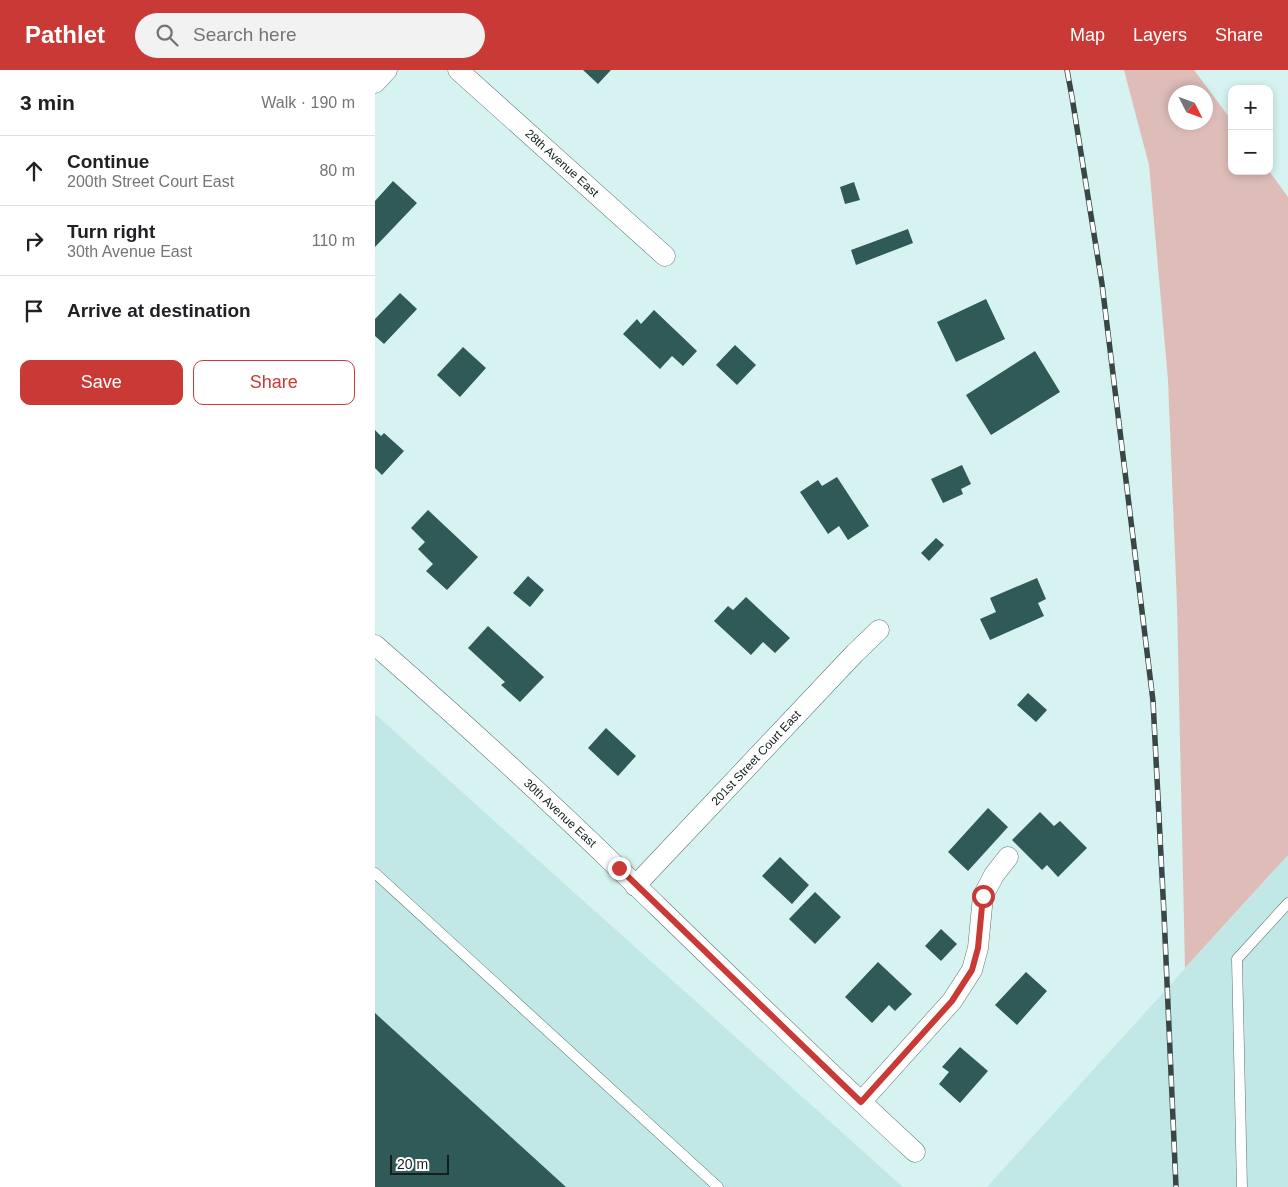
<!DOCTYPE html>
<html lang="en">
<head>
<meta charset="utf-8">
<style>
	:root { --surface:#fff; --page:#f2f2f2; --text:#202124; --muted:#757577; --line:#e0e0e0; --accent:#c93a36 }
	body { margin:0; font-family:Helvetica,sans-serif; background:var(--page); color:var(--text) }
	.controls { position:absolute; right:15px; top:15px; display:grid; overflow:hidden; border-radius:10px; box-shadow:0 2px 8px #0003 }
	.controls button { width:45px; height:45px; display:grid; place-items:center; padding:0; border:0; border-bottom:1px solid var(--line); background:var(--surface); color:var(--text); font:25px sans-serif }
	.compass { position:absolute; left:793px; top:15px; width:45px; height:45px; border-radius:50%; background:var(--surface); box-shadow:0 2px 8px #0003; rotate:132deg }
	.scale { position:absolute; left:15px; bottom:12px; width:59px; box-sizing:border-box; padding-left:5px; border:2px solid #131e1d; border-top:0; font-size:14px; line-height:18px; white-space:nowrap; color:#131e1d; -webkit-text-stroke:4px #fff; paint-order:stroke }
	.stop { position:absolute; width:15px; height:15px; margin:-11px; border:4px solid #c93a36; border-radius:50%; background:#fff }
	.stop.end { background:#c93a36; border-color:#fff; box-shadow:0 1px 5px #0008 }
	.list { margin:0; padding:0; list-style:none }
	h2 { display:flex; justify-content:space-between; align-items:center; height:65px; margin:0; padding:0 20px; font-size:21px }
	h2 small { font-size:16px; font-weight:400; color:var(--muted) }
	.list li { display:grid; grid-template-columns:32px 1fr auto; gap:15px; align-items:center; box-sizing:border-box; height:70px; padding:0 20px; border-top:1px solid var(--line) }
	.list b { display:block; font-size:19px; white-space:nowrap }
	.list p { margin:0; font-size:16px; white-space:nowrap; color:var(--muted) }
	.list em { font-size:16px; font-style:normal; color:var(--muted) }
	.actions { display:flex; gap:10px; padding:15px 20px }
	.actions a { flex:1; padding:11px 0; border:1px solid var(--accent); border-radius:10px; text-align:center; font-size:18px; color:var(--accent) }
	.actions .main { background:var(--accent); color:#fff }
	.icon { flex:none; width:28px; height:28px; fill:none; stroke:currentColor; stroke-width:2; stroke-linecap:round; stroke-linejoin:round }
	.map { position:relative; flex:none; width:913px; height:1117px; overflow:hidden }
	header { display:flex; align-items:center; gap:30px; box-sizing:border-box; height:70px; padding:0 25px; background:var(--accent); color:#fff }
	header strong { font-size:24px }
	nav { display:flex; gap:28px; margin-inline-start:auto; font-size:18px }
	.search { width:350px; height:45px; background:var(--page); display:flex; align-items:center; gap:12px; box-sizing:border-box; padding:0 18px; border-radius:28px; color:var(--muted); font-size:19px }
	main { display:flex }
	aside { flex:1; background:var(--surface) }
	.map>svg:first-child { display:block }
	.built { fill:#c1e8e6 }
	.green { fill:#debdb9; fill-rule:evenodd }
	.building { fill:#2f5a58 }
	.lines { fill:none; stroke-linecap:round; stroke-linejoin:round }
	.service-casing { stroke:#597372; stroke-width:11 }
	.minor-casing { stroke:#597372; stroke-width:21 }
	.service { stroke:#fff; stroke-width:10 }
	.minor { stroke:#fff; stroke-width:20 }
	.rail-casing { stroke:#384746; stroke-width:5.5 }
	.rail { stroke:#fff; stroke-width:4; stroke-dasharray:11; stroke-linecap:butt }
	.route { stroke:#c93a36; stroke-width:6 }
	.labels { text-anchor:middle; stroke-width:5; stroke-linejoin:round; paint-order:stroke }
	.street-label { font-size:12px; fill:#131e1d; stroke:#fff }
</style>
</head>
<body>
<header>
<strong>Pathlet</strong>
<div class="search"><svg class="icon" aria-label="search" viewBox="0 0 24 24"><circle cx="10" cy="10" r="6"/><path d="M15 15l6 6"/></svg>Search here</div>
<nav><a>Map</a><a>Layers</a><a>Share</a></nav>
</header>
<main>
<aside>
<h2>3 min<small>Walk · 190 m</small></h2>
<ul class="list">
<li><svg class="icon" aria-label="ahead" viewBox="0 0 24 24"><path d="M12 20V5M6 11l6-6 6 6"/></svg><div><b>Continue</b><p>200th Street Court East</p></div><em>80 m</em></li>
<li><svg class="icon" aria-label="right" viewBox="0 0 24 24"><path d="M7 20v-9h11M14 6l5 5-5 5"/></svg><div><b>Turn right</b><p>30th Avenue East</p></div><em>110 m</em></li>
<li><svg class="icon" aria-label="arrive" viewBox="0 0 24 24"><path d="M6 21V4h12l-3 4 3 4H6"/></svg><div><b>Arrive at destination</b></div></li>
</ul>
<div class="actions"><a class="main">Save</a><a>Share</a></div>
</aside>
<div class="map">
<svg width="913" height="1117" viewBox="0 0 913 1117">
	<rect width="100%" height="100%" fill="#d6f3f1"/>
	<!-- built -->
	<path class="built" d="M0 644 528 1117H0Z
		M913 785V1117H612L767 946Z"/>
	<!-- green -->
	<path class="green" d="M749 0H819L857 51V101H894L913 127V785L810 898 802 535 793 310 774 95ZM801 22H831V52H801Z"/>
	<!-- building -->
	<path class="building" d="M208 0H236L223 14Z
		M18 111 42 133 0 177V131Z
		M479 112 485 130 470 134 465 117Z
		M533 159 538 173 481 195 476 180Z
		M25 223 42 239 9 274 0 266V249Z
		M611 229 630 269 581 292 562 252Z
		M279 240 322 281 308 296 297 286 285 299 248 264 262 249 266 254Z
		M360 275 381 295 362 315 341 295Z
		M88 277 111 298 85 327 62 305Z
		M660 281 685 322 616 365 591 325Z
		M0 360 6 366 9 363 29 381 7 405 0 398Z
		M587 395 596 414 586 419 588 424 568 433 556 409Z
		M462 407 494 456 473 470 464 456 453 464 425 422 443 410 447 416Z
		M53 440 103 487 72 520 51 501 58 494 43 479 50 472 36 458Z
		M561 468 569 475 554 491 546 483Z
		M153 506 169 520 155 537 138 523Z
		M662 508 671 529 663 533 669 546 615 570 605 549 621 542 615 528Z
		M371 527 415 568 400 583 388 572 376 585 339 551 353 536 358 540Z
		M113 556 169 607 145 632 126 615 130 612 93 578Z
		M653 623 672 640 661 652 642 635Z
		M231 658 261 686 243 706 213 678Z
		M613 738 633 757 593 801 573 782Z
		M665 742 679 756 685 751 712 778 683 807 672 795 667 800 637 770Z
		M405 787 434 815 417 834 387 806Z
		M440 822 466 847 440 874 414 849Z
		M566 859 582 874 566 891 550 876Z
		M503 892 537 924 520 941 514 935 497 953 470 927Z
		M651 902 672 921 642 955 620 935Z
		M0 943 191 1117H0Z
		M585 977 613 1001 585 1033 564 1014 574 1002 567 997Z"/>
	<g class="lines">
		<defs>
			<path id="service" d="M0 803 343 1117
				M867 1117 862 889 913 833"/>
			<path id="minor" d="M83 0 290 186
				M0 13 12 0
				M0 575C82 647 164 721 242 797 341 893 439 989 540 1082
				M260 816 480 583 504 560
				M486 1032 577 931 597 900 603 878 608 826 619 805 633 787"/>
		</defs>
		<!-- service casing -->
		<use href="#service" class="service-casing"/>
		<!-- minor casing -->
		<use href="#minor" class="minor-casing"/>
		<!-- service -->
		<use href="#service" class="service"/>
		<!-- minor -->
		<use href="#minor" class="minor"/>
		<defs>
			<path id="rail" d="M692 0 697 27 727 214 778 631 789 844 801 1117"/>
		</defs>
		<!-- rail casing -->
		<use href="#rail" class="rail-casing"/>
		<!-- rail -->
		<use href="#rail" class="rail"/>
	</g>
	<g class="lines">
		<!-- route -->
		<path class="route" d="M244 798 486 1032 577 931 597 900 603 878 608 826"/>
	</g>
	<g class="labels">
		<!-- street labels -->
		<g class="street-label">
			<text transform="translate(187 93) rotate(42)" y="4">28th Avenue East</text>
			<text transform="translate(381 688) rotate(-47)" y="4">201st Street Court East</text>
			<text transform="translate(185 743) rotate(43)" y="4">30th Avenue East</text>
		</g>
	</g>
</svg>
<div class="controls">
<button>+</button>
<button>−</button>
</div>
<svg class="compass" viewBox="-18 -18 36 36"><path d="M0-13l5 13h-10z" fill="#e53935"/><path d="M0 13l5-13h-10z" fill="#757577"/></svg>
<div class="scale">20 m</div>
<div class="stop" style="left:608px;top:826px"></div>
<div class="stop end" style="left:244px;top:798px"></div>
</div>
</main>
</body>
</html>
